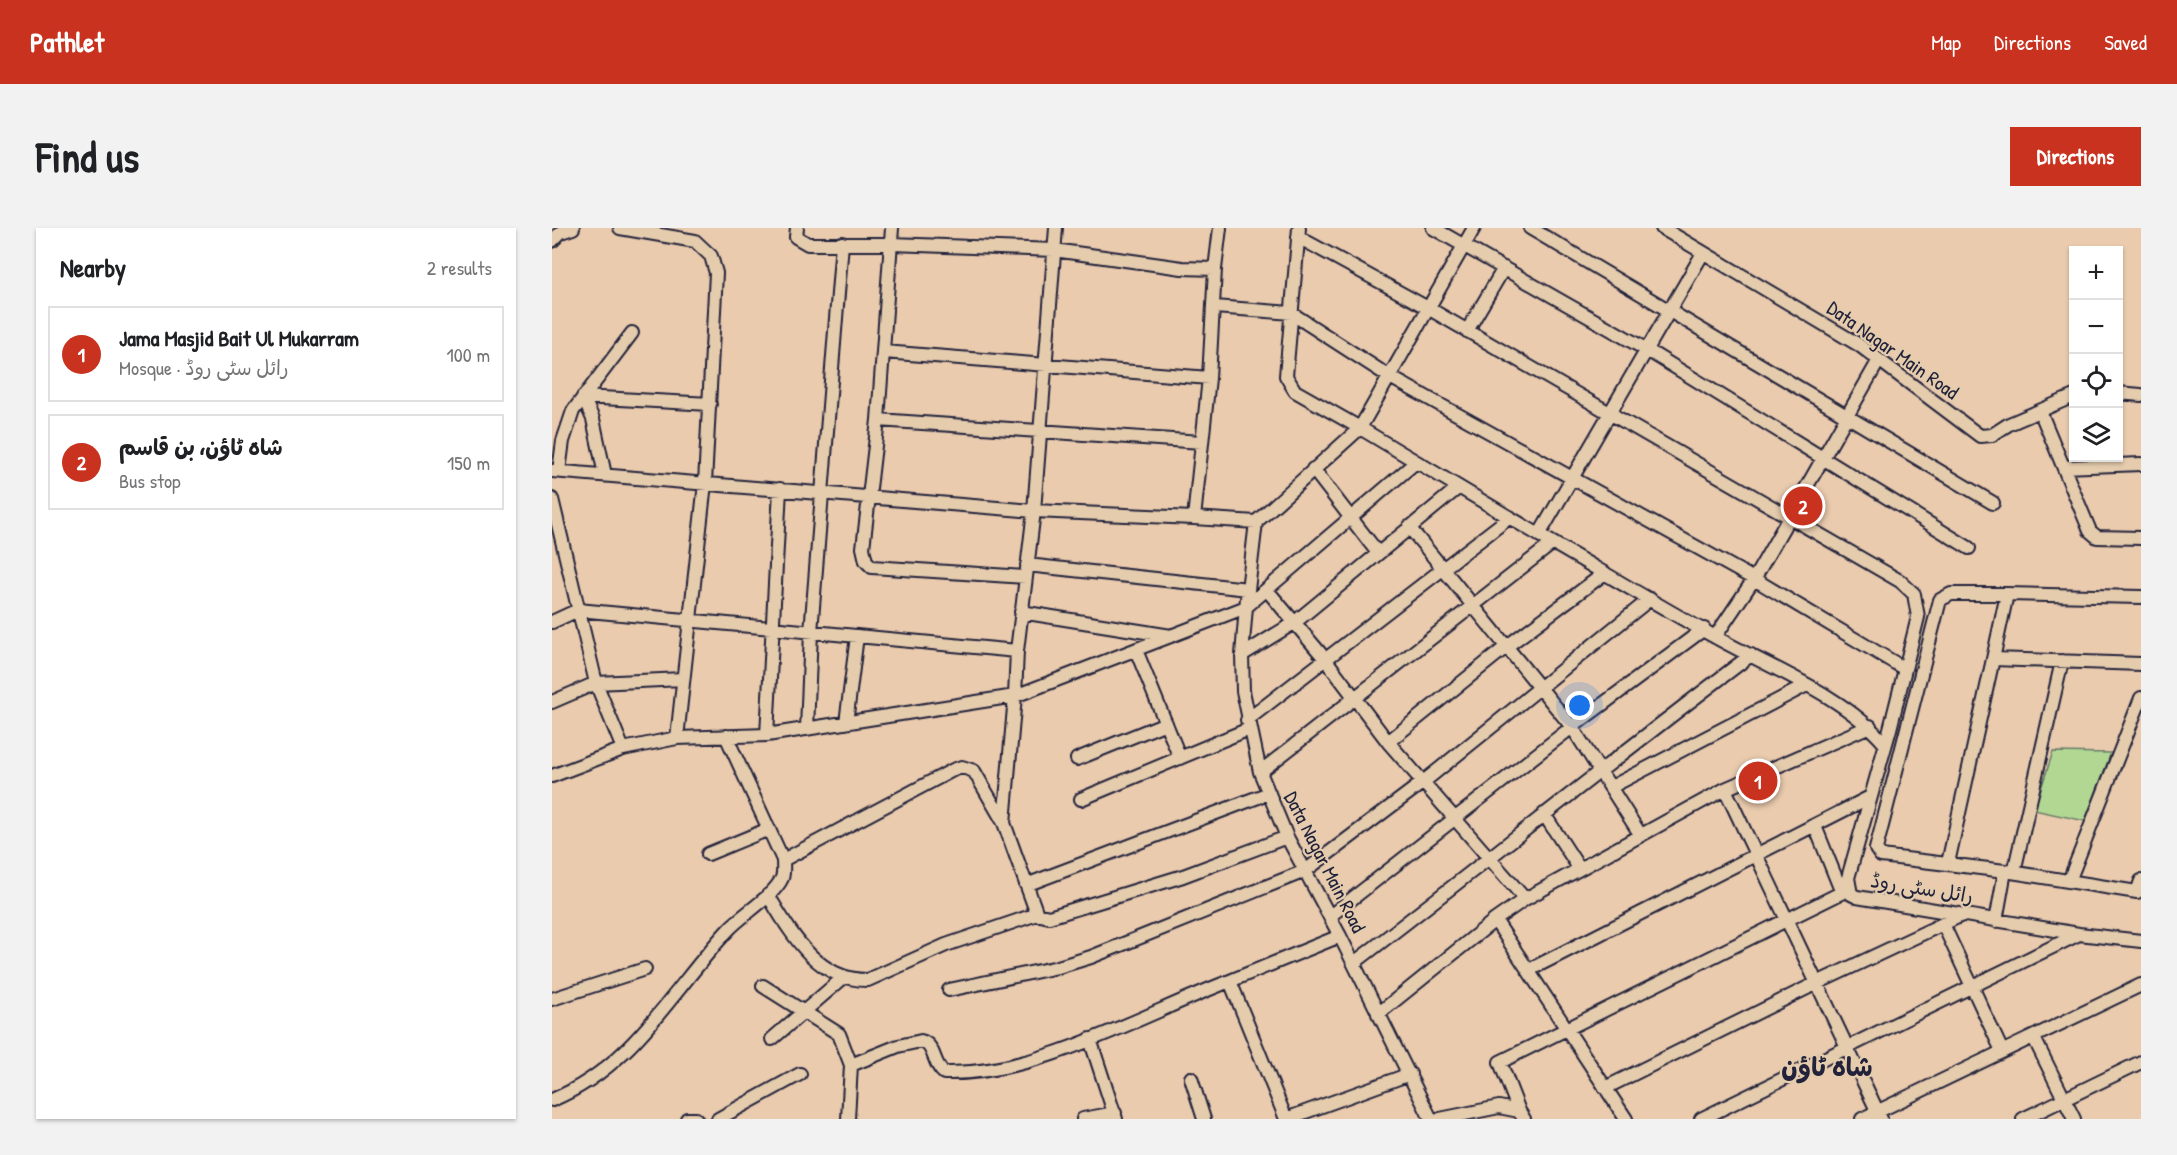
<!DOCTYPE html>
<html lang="en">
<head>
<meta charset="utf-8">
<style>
	:root { --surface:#fff; --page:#f2f2f2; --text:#202124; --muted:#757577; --line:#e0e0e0; --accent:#c8321e }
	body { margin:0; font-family:"Patrick Hand","Playpen Sans Arabic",sans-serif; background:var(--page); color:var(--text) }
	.controls { position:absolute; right:18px; top:18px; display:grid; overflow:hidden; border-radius:0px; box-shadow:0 2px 4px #0004 }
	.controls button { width:54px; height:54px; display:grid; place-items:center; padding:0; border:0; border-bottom:2px solid var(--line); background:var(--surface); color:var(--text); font:30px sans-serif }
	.you { position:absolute; left:1028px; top:478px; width:21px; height:21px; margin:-15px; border:4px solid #fff; border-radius:50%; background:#1a73e8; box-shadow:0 0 0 9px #1a73e833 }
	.badge { display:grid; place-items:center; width:39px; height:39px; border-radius:50%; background:var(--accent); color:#fff; font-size:20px; font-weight:700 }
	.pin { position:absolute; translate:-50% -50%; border:3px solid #fff; box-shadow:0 2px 6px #0006 }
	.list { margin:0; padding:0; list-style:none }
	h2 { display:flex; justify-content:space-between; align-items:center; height:78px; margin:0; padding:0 24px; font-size:26px }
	h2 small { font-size:20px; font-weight:400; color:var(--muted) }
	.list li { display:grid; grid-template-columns:39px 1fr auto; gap:18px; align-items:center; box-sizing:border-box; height:96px; margin:0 12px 12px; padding:0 12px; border:2px solid var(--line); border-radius:0px }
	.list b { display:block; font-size:22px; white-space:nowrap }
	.list p { margin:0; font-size:20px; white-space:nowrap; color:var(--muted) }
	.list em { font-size:20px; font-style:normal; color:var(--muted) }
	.icon { flex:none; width:33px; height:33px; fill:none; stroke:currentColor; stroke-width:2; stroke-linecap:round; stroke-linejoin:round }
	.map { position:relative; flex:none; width:1589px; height:891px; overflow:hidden; border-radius:0px }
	header { display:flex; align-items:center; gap:36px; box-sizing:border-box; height:84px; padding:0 30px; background:var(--accent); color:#fff }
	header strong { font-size:28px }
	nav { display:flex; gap:33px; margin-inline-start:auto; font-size:21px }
	.intro { display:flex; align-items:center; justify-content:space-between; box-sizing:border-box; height:144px; padding:0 36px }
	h1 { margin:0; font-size:42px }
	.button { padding:15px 27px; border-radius:0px; background:var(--accent); color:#fff; font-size:21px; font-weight:700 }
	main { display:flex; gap:36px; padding:0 36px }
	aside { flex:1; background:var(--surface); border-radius:0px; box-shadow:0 2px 4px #0004 }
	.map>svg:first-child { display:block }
	.green { fill:#b1d793; stroke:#6a7c67; stroke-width:1.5 }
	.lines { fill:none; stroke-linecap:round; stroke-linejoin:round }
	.street-casing { stroke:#22223b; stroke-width:16 }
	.street { stroke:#e5ccad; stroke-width:12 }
	.labels { text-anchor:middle; stroke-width:4.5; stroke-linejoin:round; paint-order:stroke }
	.street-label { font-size:20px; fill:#22223b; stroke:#e5ccad }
	.district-label { font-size:26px; font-weight:bold; fill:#22223b; stroke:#e5ccad }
</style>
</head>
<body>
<header>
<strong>Pathlet</strong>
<nav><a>Map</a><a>Directions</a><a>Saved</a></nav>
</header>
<div class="intro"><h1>Find us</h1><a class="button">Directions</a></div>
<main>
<aside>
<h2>Nearby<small>2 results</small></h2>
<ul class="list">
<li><span class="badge">1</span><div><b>Jama Masjid Bait Ul Mukarram</b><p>Mosque · رائل سٹی روڈ</p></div><em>100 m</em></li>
<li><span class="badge">2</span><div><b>شاہ ٹاؤن، بن قاسم</b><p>Bus stop</p></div><em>150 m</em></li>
</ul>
</aside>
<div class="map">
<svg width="1589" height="891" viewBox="0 0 1589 891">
	<rect width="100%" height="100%" fill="#eacbae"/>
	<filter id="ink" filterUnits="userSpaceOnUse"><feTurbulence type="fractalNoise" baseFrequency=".0167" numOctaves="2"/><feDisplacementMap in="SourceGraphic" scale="12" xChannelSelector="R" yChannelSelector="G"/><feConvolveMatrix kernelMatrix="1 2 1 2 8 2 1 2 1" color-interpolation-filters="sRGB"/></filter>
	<g filter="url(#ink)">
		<!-- green -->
		<path class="green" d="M1501 524 1559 525 1533 593 1482 582Z"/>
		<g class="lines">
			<defs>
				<path id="street" d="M68 0 143 13 159 28 164 45 153 255 125 510
					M245 0 244 9 256 16H340L502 22 630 40 663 41
					M340 0 326 192 311 320 314 333 320 339 474 349
					M504 0 482 283 465 423 463 468 694 379 690 427 691 463 708 544 735 609 788 708 879 891
					M747 0 734 148 743 163 808 200 704 294 694 379 864 234
					M881 0 1095 122 1417 320
					M922 0 808 200 987 307
					M978 0 1441 275
					M1110 0 1307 117 1428 208 1440 207 1457 196 1522 168
					M746 9 876 80 1348 353 1362 366 1366 389 1338 501 1296 650 1299 666 1305 669 1527 706 1589 713
					M0 13 9 4 21 0
					M1151 25 987 307C1046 341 1105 377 1165 410 1219 440 1293 468 1333 516
					M663 79 739 85 838 149 1202 351 1353 441
					M915 103 952 40
					M332 124 657 150
					M1566 165 1589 167
					M1488 183 1538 303 1545 309 1589 310
					M326 192 650 214
					M1512 239 1589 236
					M761 241 826 325
					M0 243 482 283 642 290 657 150 663 41 668 0
					M7 243 11 213 21 183 80 105
					M53 247 41 191 31 169 158 176
					M0 271 44 455 71 521
					M642 290 704 294
					M857 299 1020 499 1088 606
					M475 337 696 361
					M715 362 774 432 836 514 973 671
					M1455 366 1589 369
					M469 384 619 408
					M0 394 26 382 465 423
					M1163 409 1202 351 1327 132
					M584 422 628 530
					M690 427 742 395 907 259
					M0 474 44 455 131 451
					M695 492 958 289
					M294 495 305 408
					M255 501 259 404 290 15
					M215 507 463 468 452 595
					M174 508 231 632
					M836 514 954 419 1053 345
					M525 531 614 495
					M708 544 1001 315
					M0 548 71 521 125 510 215 507 228 261
					M1059 559 1255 457
					M1173 561 1329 891
					M529 571 697 501
					M992 586 1027 640
					M1263 598 1290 665
					M156 626 217 601
					M1396 635 1441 431
					M1453 643 1329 628 1324 621 1388 372 1399 366H1455L1441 431 1589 436
					M1462 644 1510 433
					M1517 653 1589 470
					M474 657 717 565
					M216 667C239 705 265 753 316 752L394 717 485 686
					M778 688 1020 499 1152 401
					M943 692 1074 891
					M1444 693 1453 643 1585 664 1589 653
					M1391 696 1450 823
					M802 735C935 633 1065 528 1199 427
					M977 742 1318 569
					M211 758 287 806 299 837 296 891
					M397 762 506 739 539 729 753 643 870 555 1098 371
					M0 771 93 741
					M826 786 943 692 973 671 1173 561 1318 498
					M1482 810 1522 891
					M220 811 292 749
					M538 811 564 891
					M299 837 346 818 369 813C383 816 381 837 392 845 485 848 591 786 678 753
					M639 850 652 891
					M1053 860 1265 755 1410 687
					M0 872C81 839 121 761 177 701 191 686 222 668 230 650 232 645 231 637 231 632L401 542 410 539 422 543 452 595 485 686 497 689 631 648 735 609
					M967 883 948 834 1297 661
					M135 891H144
					M166 891 248 846
					M531 891 563 885
					M734 891 678 753 788 708
					M734 891 858 846
					M888 891 947 879 967 883 972 891
					M1149 891 1527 706
					M1310 891 1589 757
					M1471 891 1589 834"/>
			</defs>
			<!-- street casing -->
			<use href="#street" class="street-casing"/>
			<!-- street -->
			<use href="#street" class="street"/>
		</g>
	</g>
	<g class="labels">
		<!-- street labels -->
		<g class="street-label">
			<text transform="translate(1341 122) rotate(35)" y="7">Data Nagar Main Road</text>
			<text transform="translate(773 634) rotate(63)" y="7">Data Nagar Main Road</text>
			<text transform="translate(1370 660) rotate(9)" y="7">رائل سٹی روڈ</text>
		</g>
		<!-- district labels -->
		<g class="district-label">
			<text x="1275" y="848">شاہ ٹاؤن</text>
		</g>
	</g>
</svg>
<div class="controls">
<button>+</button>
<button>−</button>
<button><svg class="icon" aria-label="locate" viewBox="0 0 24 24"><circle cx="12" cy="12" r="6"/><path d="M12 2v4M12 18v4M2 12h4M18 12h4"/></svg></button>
<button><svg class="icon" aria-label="layers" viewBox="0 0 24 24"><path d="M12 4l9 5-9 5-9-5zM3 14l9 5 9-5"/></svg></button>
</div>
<div class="you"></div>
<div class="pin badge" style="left:1206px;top:553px">1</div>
<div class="pin badge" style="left:1251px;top:278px">2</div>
</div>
</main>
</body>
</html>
